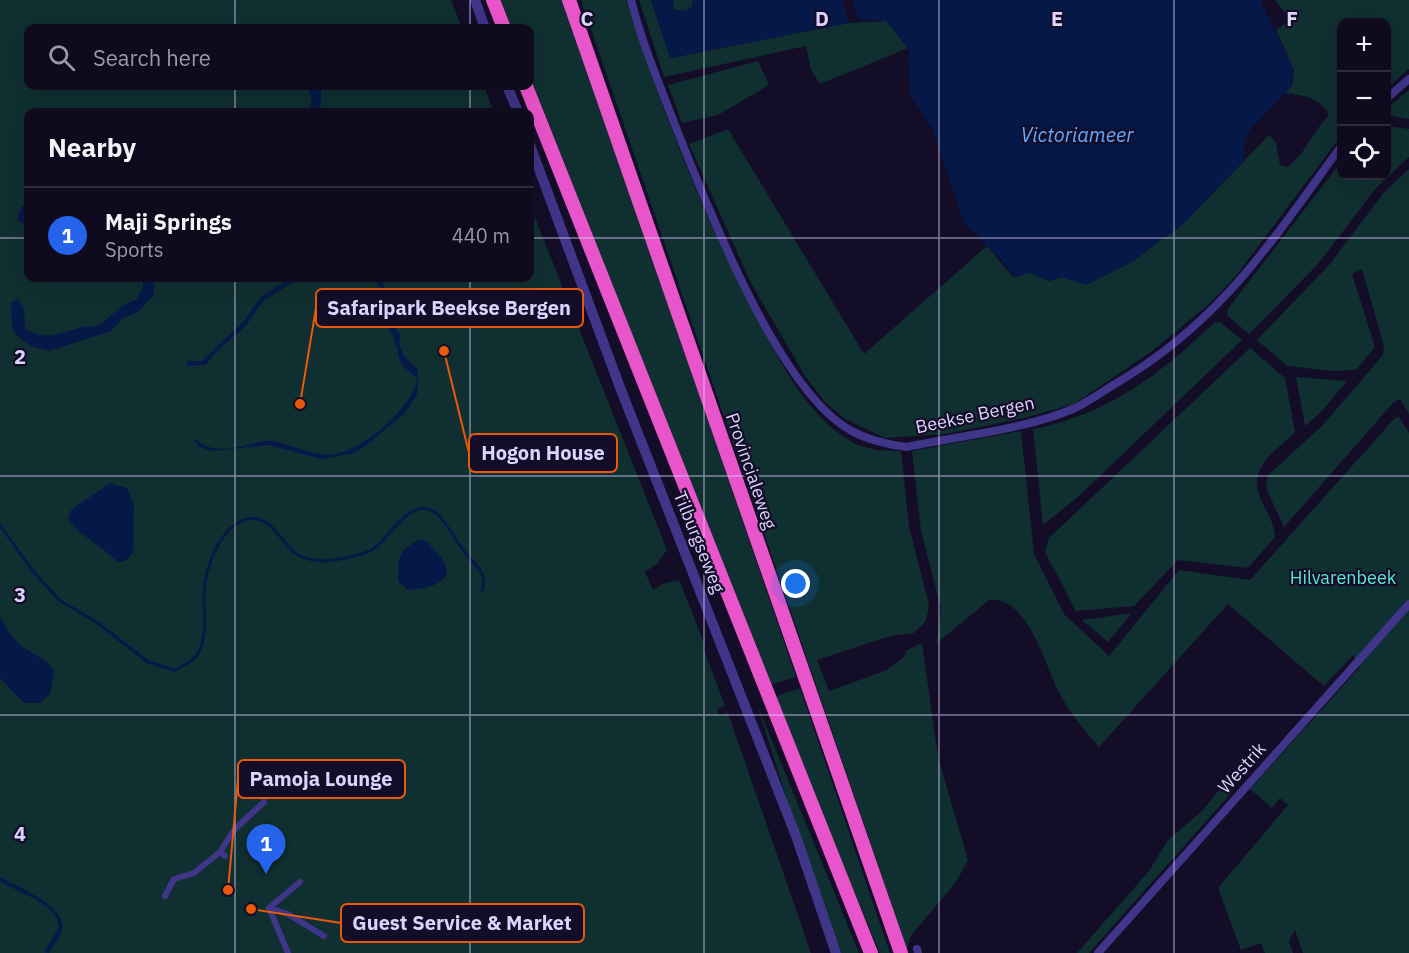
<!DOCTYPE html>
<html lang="en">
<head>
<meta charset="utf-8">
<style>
	:root { --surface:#0f0a1d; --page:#181326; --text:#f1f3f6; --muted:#9b9aa4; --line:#2f2b3b; --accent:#2563eb }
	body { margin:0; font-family:"IBM Plex Sans",sans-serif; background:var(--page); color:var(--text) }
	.controls { position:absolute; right:18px; top:18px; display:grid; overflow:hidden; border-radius:12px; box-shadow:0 6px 24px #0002 }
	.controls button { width:54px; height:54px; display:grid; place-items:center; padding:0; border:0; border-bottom:2px solid var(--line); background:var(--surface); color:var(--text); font:30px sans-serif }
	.you { position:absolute; left:796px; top:584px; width:21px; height:21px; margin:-15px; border:4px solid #fff; border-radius:50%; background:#1a73e8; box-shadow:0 0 0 9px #1a73e833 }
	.badge { display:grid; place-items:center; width:39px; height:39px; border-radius:50%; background:var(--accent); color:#fff; font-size:20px; font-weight:700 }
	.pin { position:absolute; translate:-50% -50px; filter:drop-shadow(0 2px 3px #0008) }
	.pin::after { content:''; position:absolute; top:32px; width:21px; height:18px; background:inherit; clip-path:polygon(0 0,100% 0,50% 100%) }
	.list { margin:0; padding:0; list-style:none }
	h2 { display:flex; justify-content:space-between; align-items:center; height:78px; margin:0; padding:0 24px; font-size:26px }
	h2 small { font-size:20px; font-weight:400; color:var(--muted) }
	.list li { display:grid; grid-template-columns:39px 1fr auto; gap:18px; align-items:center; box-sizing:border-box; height:96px; padding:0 24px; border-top:2px solid var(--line) }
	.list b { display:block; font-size:22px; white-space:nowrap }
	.list p { margin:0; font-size:20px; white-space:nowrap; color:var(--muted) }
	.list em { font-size:20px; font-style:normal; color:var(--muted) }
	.icon { flex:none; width:33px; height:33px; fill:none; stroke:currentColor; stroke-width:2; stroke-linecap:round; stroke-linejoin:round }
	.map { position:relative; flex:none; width:1409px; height:953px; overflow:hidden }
	.search { position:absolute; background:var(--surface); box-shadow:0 6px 24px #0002; left:24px; top:24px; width:510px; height:66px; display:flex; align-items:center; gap:15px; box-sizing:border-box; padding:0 21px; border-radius:12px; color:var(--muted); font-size:22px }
	.panel { position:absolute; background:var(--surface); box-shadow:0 6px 24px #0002; left:24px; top:108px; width:510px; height:174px; border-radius:12px }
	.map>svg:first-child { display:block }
	.green { fill:#102f31 }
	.water { fill:#061847 }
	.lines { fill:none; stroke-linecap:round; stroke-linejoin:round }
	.stream { stroke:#061847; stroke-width:3 }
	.pedestrian { stroke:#3f3589; stroke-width:6 }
	.minor { stroke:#3f3589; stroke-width:8 }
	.tertiary { stroke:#3f3589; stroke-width:10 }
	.trunk { stroke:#e854c9; stroke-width:14 }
	.grid { fill:none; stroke:#dcd3ff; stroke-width:1.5; stroke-opacity:0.55 }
	.labels { text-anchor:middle; stroke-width:4.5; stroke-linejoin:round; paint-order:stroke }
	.street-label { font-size:18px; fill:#dcd3ff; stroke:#140d27 }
	.park-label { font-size:18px; fill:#56e8d1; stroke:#140d27 }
	.water-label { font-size:20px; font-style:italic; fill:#61a8ff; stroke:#140d27 }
	.grid-label { font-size:20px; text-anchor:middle; font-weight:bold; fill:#dcd3ff; stroke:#140d27; stroke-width:4.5; stroke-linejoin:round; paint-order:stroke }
	.leader { fill:none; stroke:#e8590c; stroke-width:2 }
	.callout-dot { fill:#e8590c; stroke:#140d27; stroke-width:2 }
	.callout { fill:#140d27; stroke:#e8590c; stroke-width:2 }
	.callout-label { font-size:20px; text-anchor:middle; font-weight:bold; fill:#dcd3ff }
</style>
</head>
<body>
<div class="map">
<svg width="1409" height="953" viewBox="0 0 1409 953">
	<rect width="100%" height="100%" fill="#140d27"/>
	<!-- green -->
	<path class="green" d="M0 0H451L462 28H28V86H484L494 112H28V278H530V205L667 550 657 564 645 572 653 590 662 584 679 580 705 645 703 647 725 706 717 709 719 715 728 713 811 953H0Z
		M501 0H564L796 677 770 685 530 76V28H512Z
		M581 0H626C662 109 702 215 756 316 780 362 806 415 852 442 867 450 884 451 901 451L909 526 929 605 926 621 914 633 890 636 817 660 829 691 887 670 904 657 907 650 922 643 938 757 968 860 956 882 910 937 907 950Z
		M639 0H651L671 58 849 23 886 21 908 48 820 84 811 70 806 46 664 77Z
		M692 0 693 6 685 11 674 10 673 0Z
		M1275 0H1409V69L1387 88 1386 22H1342L1341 136 1235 277 1209 304 1151 352 1074 404 1024 418 945 434 885 438 845 419 825 402 805 376 751 283 689 144 728 129 864 354 987 246 1013 277 1031 273 1049 281 1062 277 1086 285 1132 262 1183 224 1269 135 1276 143 1280 165 1287 167C1306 154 1313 131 1329 115 1322 98 1302 95 1285 93L1292 86 1294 70 1276 30 1286 23 1287 15Z
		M758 61 769 85 718 115 682 123 668 85Z
		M1409 90V119L1387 115V108Z
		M1387 126 1409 129V157L1376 188 1318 264 1249 334 1228 316 1227 310 1341 162 1342 176H1386Z
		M1409 169V414L1400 399 1393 403 1284 527 1266 488 1268 475 1321 427 1383 355 1384 346 1362 269 1352 274 1375 347 1356 370 1331 371 1287 366 1257 340 1330 264 1385 191Z
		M1220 322 1242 340 1079 496 1043 525 1033 429C1109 414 1159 375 1214 323Z
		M1250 348 1285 378 1295 432C1273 454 1246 467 1262 502 1268 514 1274 523 1275 537L1248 568 1178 560 1134 606 1076 611 1045 552 1049 538Z
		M1296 377 1347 381 1323 410 1305 426Z
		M1399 417 1409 433V953H1303L1295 930 1289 941 1293 953H1265L1261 943 1241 950 1218 888 1288 805 1280 798 1272 808 1250 789 1360 667 1353 655 1324 686 1228 604 1099 747C1084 730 1068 711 1058 690 1044 663 1028 596 989 600L937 643 941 608 921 531 912 451 1021 431 1034 554 1064 614 1109 656 1179 570 1250 580 1395 418Z
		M1132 613 1108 642 1082 620Z
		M800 688 890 953H880L805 776 775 697Z
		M757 704 859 953H841L790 809Z
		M1224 784 1233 791 1089 953H1077L1149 871 1168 840 1203 810Z"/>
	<!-- water -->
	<path class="water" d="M651 0H673L674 10 685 11 692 6V0H842L849 23 670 58Z
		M852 0H1260L1294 70 1292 86 1250 130 1244 143 1243 162 1183 224 1132 262 1086 285 1062 277 1049 281 1031 273 1013 277 1006 265 964 222 933 130 910 95 908 48 886 21 858 19Z
		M308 86H322L320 112H307L312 99Z
		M28 204V239L27 226 17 220 22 206Z
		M142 278H154V295L138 312 123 318 111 331 49 351 31 346 18 337 12 327 11 303 17 299 24 308 25 329C46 342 62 332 83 327 89 326 96 327 101 323 114 315 120 304 136 300L143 288Z
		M290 278H300L264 300 245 327 222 346 205 365 187 366 188 361H202L244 321 261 297Z
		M373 278H380C387 292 391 301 389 317L400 335C397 350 407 361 418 369L417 395 405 413 364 447 351 454 321 459 269 445 212 451 200 447 194 441 195 438C213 458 243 445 264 441 278 439 310 455 327 455 358 456 412 409 417 379L401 364 393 334 385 326 381 288Z
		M110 483 127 488 134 504 133 552C129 559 127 561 118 562 102 547 83 537 68 520L71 510Z
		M420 540 427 541C432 549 441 555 445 564 455 584 421 590 408 590L398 581C399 559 396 550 420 540Z
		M0 616C6 627 12 640 23 647 34 655 46 659 54 670L50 694 40 703H24L0 678Z
		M0 877C17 887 66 905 62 929 61 938 53 945 49 953L44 952 59 928C59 903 19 894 0 881Z"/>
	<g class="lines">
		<!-- stream -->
		<path class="stream" d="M0 525 32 570 59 600 95 621 148 662 174 670C182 666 192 663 197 655 209 635 203 613 204 592 205 570 217 537 236 524 268 503 281 545 298 555 305 559 317 561 325 561 337 560 364 555 373 549 391 537 413 491 438 515 448 524 457 544 467 555 477 566 488 575 482 590"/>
		<!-- pedestrian -->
		<path class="pedestrian" d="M220 852 234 830 264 802
			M165 896 174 879 194 873 220 852 225 856
			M269 908 288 914 324 936
			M269 908 288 953
			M269 908 300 882"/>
		<!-- minor -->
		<path class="minor" d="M631 0C642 43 659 83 675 125 706 203 777 389 850 430 865 439 889 445 907 447 958 436 1028 429 1075 408 1089 401 1102 392 1115 384 1221 322 1271 242 1342 145
			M1386 99 1409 79
			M917 949 918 953
			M1098 953 1409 604"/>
		<!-- tertiary -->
		<path class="tertiary" d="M475 0 485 28
			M507 86 518 112
			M530 145 621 390 796 836 836 953"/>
		<!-- trunk -->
		<path class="trunk" d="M493 0 504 28
			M569 0 901 953
			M526 86 871 953"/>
	</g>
	<!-- grid -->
	<path class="grid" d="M235 0V28M470 0V28M704 0V953M939 0V953M1174 0V953M235 86V112M470 86V112M0 238H28M530 238H1409M235 278V953M470 278V953M0 476H1409M0 715H1409"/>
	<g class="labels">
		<!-- street labels -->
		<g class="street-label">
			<text transform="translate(975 415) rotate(-12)" y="6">Beekse Bergen</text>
			<text transform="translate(751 471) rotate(71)" y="6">Provincialeweg</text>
			<text transform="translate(699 542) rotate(68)" y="6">Tilburgseweg</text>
			<text transform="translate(1242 768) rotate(-48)" y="6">Westrik</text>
		</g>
		<!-- park labels -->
		<g class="park-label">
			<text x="1343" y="584">Hilvarenbeek</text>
		</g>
		<!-- water labels -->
		<g class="water-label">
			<text x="1077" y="142">Victoriameer</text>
		</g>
	</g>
	<g class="grid-label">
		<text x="587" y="26">C</text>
		<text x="822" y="26">D</text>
		<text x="1057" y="26">E</text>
		<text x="1292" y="26">F</text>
		<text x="20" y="364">2</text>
		<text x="20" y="602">3</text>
		<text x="20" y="841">4</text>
	</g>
	<!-- callouts -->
	<path class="leader" d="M300 404L316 308M444 351L469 453M228 890L238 779M251 909L341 923"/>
	<g class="callout-dot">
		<circle cx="300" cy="404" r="6"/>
		<circle cx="444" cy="351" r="6"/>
		<circle cx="228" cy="890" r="6"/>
		<circle cx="251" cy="909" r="6"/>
	</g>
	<g class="callout">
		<rect x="316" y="289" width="267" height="38" rx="6"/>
		<rect x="469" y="434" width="148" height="38" rx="6"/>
		<rect x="238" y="760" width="167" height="38" rx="6"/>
		<rect x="341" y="904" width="243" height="38" rx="6"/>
	</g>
	<g class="callout-label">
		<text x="449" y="315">Safaripark Beekse Bergen</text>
		<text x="543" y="460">Hogon House</text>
		<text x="321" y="786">Pamoja Lounge</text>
		<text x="462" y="930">Guest Service &amp; Market</text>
	</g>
</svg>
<div class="controls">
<button>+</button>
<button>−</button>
<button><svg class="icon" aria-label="locate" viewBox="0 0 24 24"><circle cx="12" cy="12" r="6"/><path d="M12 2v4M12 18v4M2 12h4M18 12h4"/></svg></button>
</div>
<div class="you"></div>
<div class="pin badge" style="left:266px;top:874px">1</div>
<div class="search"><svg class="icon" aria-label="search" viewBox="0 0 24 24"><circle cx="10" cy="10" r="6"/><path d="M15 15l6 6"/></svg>Search here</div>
<section class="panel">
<h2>Nearby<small></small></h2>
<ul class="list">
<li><span class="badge">1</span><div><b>Maji Springs</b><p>Sports</p></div><em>440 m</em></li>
</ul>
</section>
</div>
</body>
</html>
